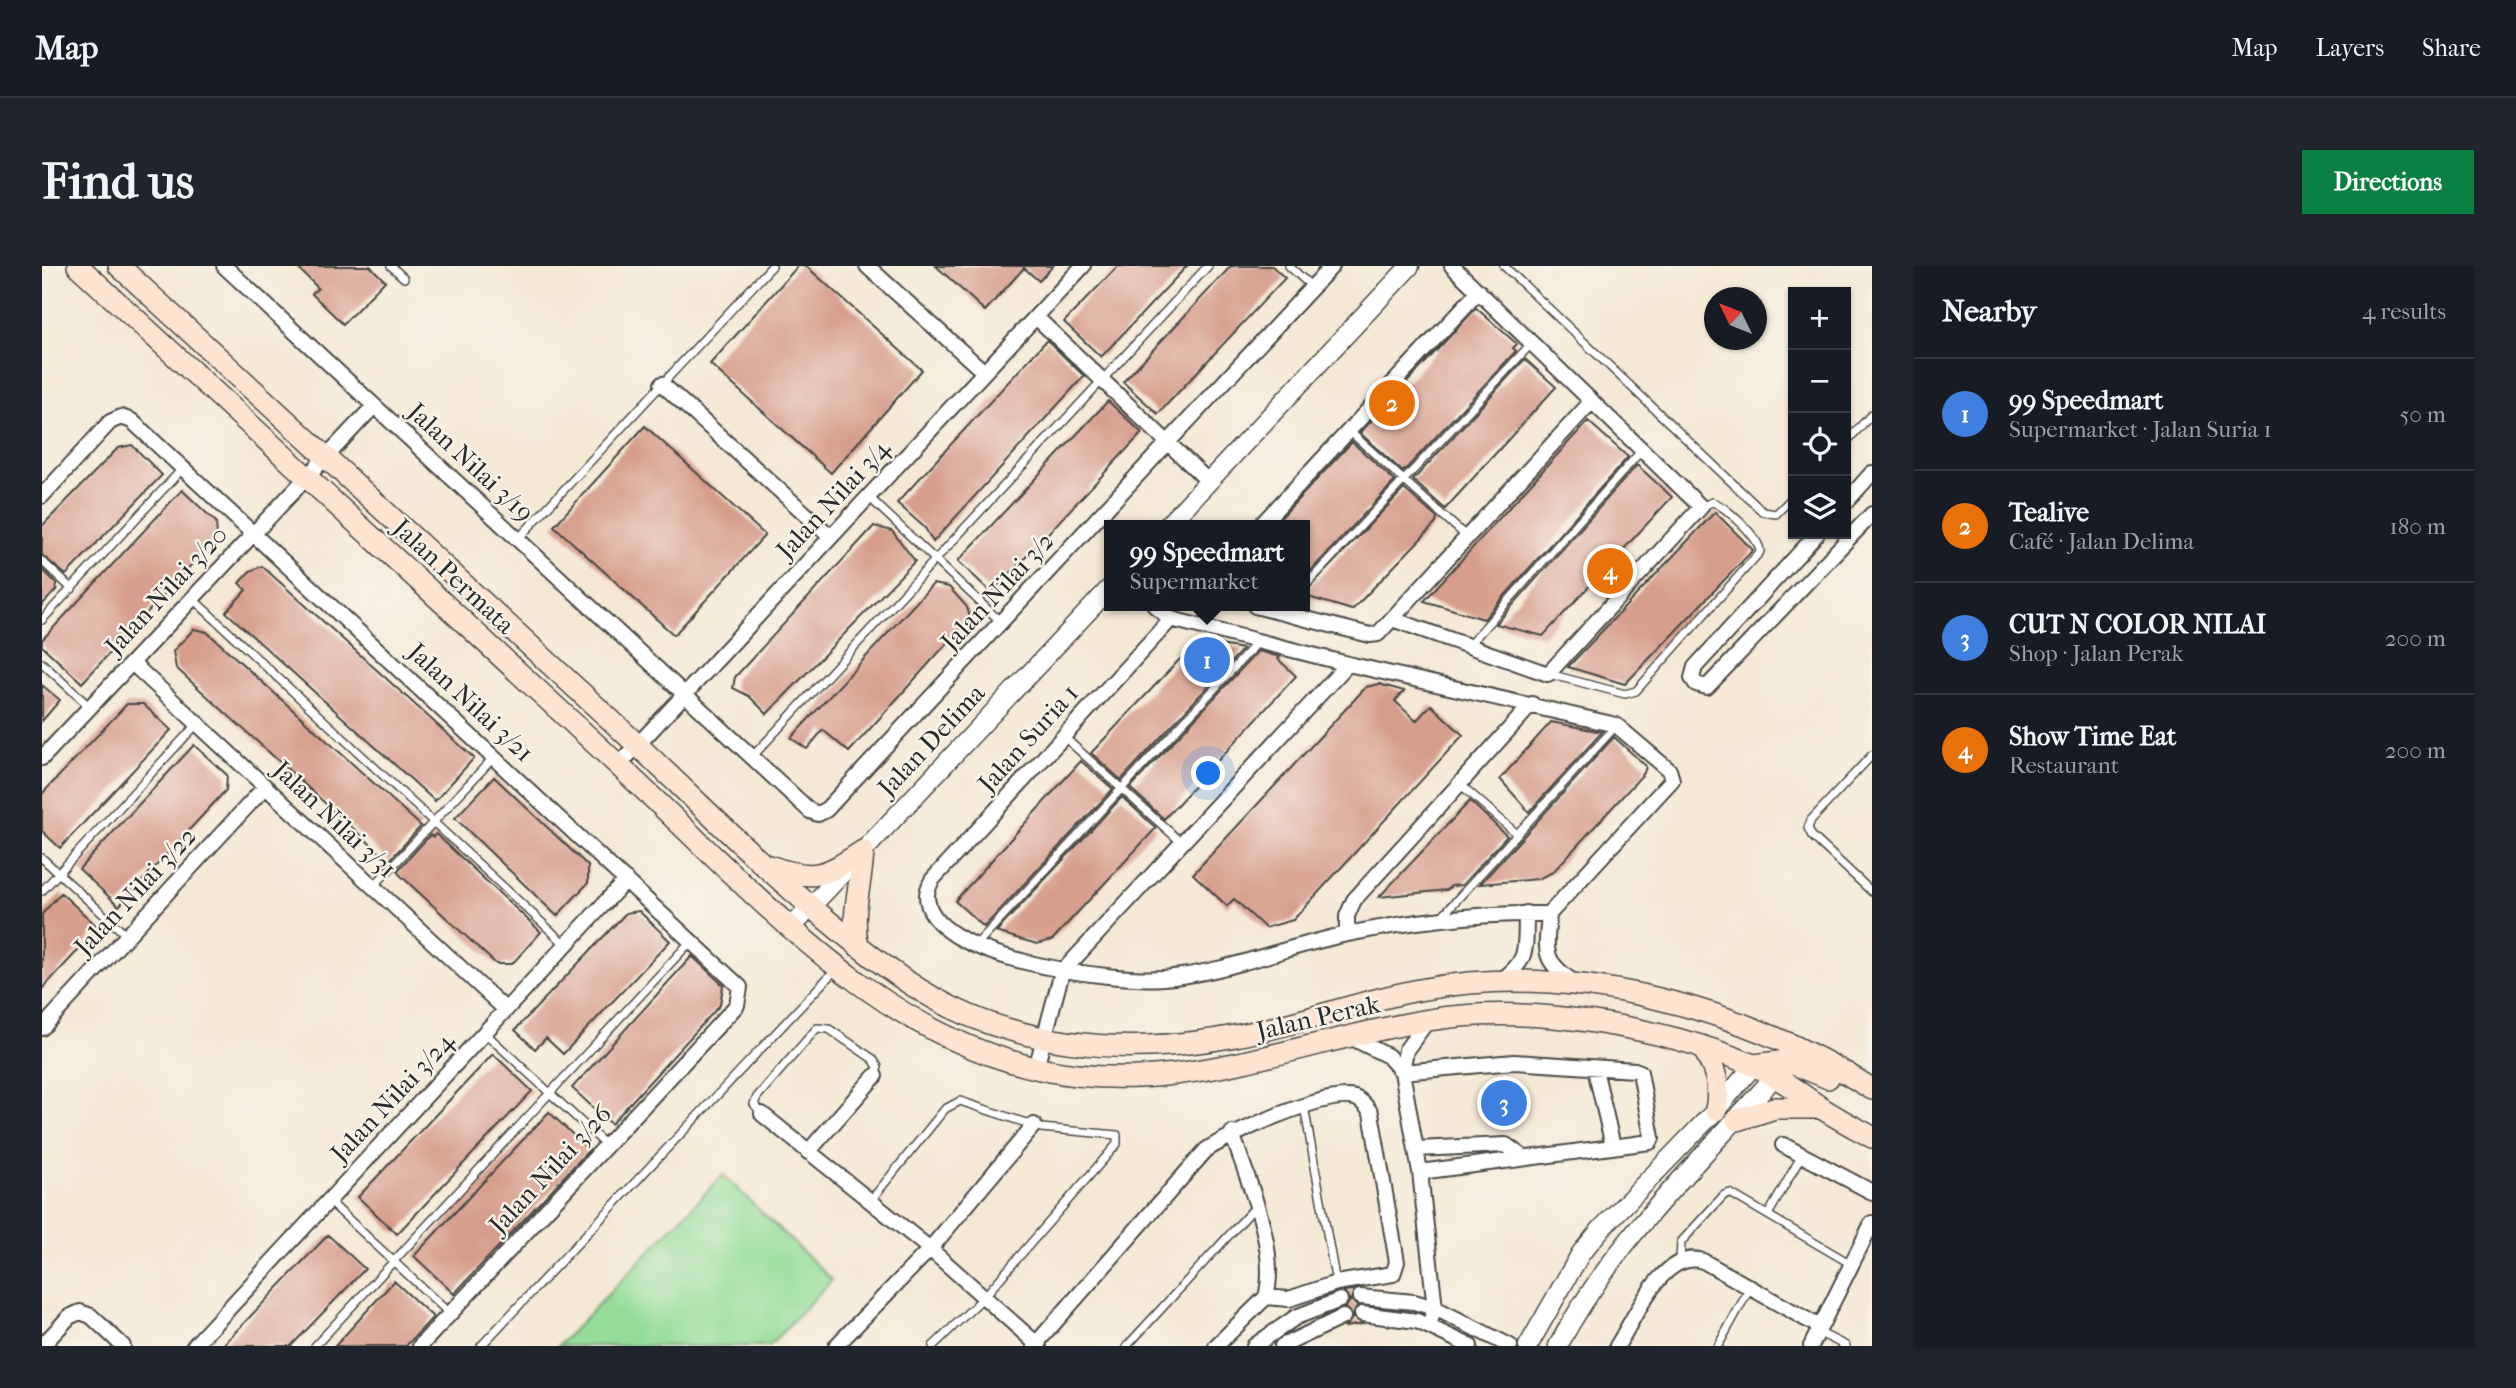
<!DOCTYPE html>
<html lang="en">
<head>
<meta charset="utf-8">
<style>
	:root { --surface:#171b24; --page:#20242c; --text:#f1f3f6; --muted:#9ea1a6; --line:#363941; --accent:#0b8043 }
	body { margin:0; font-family:"IM FELL French Canon",serif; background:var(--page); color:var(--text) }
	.controls { position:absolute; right:21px; top:21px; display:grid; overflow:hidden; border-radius:0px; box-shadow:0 2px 5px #0004 }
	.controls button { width:63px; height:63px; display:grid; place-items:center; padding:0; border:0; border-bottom:2px solid var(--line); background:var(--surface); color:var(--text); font:35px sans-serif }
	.compass { position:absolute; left:1662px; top:21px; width:63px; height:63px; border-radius:50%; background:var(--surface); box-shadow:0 2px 5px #0004; rotate:313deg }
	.you { position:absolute; left:1167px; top:508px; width:24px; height:24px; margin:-18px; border:5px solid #fff; border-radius:50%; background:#1a73e8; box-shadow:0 0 0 10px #1a73e833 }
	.badge { display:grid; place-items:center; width:46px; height:46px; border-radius:50%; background:var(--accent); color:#fff; font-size:23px; font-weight:700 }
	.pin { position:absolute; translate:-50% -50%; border:4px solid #fff; box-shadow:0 2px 7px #0006 }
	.popup { position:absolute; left:1062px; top:254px; width:206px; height:91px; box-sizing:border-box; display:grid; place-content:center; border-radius:0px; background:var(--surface); filter:drop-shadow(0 2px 5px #0005); font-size:23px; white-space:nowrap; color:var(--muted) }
	.popup b { font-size:26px; color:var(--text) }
	.popup::after { content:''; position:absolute; left:50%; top:100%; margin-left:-14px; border:14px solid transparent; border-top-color:var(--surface) }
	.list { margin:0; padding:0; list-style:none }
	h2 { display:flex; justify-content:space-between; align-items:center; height:91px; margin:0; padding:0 28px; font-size:30px }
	h2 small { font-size:23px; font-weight:400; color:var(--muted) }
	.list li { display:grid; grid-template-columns:46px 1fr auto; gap:21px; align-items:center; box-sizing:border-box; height:112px; padding:0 28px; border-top:2px solid var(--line) }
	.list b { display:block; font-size:26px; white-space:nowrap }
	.list p { margin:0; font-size:23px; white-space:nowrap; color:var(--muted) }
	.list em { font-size:23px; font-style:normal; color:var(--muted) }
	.icon { flex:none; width:38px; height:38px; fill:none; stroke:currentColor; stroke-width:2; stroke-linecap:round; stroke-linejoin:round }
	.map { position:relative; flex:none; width:1830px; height:1080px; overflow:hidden; border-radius:0px }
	header { display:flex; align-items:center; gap:42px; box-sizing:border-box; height:98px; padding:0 35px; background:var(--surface); border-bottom:2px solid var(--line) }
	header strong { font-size:33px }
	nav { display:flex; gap:38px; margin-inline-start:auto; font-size:24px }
	.intro { display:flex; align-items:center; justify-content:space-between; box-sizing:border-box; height:168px; padding:0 42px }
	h1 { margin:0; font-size:49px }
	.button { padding:18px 32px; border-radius:0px; background:var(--accent); color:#fff; font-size:24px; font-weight:700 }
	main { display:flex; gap:42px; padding:0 42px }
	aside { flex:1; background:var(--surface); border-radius:0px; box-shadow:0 2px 5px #0004 }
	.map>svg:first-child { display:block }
	.green { fill:#93dd99; stroke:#5f8462; stroke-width:2 }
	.building { fill:#d79e8d }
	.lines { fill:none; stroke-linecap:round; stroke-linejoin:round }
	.service-casing { stroke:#494844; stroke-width:10 }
	.minor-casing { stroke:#494844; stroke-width:18 }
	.tertiary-casing { stroke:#494844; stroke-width:21 }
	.secondary-casing { stroke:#494844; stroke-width:24 }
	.service { stroke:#fff; stroke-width:7 }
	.minor { stroke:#fff; stroke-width:14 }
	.tertiary { stroke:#fff; stroke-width:18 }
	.secondary { stroke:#fde4d1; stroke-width:21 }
	.labels { text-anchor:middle; stroke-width:5; stroke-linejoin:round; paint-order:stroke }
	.street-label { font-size:26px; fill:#2b2b2b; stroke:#f7f3e8 }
</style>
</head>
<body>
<header>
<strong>Map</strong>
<nav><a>Map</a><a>Layers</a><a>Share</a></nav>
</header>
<div class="intro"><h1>Find us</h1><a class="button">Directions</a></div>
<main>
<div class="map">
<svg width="1830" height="1080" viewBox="0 0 1830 1080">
	<rect width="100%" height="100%" fill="#f7f3e8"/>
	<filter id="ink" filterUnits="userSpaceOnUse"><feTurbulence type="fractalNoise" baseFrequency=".0143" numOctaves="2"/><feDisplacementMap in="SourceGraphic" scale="14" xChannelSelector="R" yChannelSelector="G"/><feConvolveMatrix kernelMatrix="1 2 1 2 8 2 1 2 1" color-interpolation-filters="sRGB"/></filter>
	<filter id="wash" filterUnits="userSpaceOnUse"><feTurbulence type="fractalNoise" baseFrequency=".00686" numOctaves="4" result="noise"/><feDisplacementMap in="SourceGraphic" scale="28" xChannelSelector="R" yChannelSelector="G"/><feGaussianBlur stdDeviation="1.57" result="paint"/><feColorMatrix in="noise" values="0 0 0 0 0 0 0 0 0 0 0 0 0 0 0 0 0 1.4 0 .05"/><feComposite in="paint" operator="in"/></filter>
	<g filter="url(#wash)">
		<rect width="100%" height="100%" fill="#f5e9d5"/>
		<!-- green -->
		<path class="green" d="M681 909 790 1014 727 1080H516Z"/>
		<g id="blocks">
			<!-- building -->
			<path class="building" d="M254 0H328L343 15 301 58 270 28 276 22Z
				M756 0H764L880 104 789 207 668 98Z
				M894 0H1011L997 15 982 2 943 45Z
				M1076 0H1145L1059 91 1022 56Z
				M1189 0H1230L1243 12 1116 148 1081 116Z
				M1434 42 1475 78 1471 82 1474 85 1361 206 1318 167Z
				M1005 74 1042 110 891 276 883 262 855 237Z
				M1483 93 1514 121 1403 243 1371 214Z
				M1066 135 1100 167 950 327 916 295Z
				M1546 155 1586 191 1442 353 1382 335Z
				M603 160 723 269 632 369 512 260Z
				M1310 176 1353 215 1263 311V259H1232Z
				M90 179 120 209 24 309 0 289V260L76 182Z
				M1595 199 1630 231 1501 370 1454 358Z
				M1362 223 1395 252 1394 257 1310 344 1263 330V326Z
				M140 224 174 256 175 271 40 417 0 380V374Z
				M1673 246 1711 284 1583 418 1526 401Z
				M832 260 850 265 873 295 725 448 707 430 691 422 693 411Z
				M220 300 432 492 393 535 184 346 204 324 197 317 208 305Z
				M0 303 15 318 13 321 15 323 0 339Z
				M891 318 907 321 925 341 928 352 807 486 781 464 765 483 749 472Z
				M152 363 165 366 379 560 347 595 134 402 131 385Z
				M1155 375 1201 383 1079 514 1049 487Z
				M1216 385 1238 391 1236 393 1254 410 1122 553 1088 522Z
				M1337 418 1362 425 1353 435 1374 455 1389 439 1421 469 1251 654 1223 662 1192 633 1185 640 1151 608 1324 421Z
				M0 419 18 434 0 455Z
				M85 438H101L129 464 18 582 0 565V528Z
				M1509 456 1560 466 1487 546 1458 513Z
				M1572 471 1604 500 1602 507 1511 606 1496 613 1438 618Z
				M152 479 185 509 184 524 77 640 37 603Z
				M1039 495 1071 523 942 661 913 635Z
				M452 511 546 600V617L515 650 413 552Z
				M1080 531 1114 562 1010 674 995 678 954 666Z
				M1428 535 1465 570 1420 619 1409 620 1405 624 1337 631Z
				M394 568 499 666 470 698H454L357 608 356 604 388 569 391 571Z
				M19 627 57 662 0 723V648Z
				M597 645 628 675 521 788 504 772 493 783 473 764 584 647Z
				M650 690 681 719 678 739 569 858 530 822Z
				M451 788 490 825 355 968 316 931Z
				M507 846 547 884 412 1028 372 990Z
				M286 969 323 1003 249 1080H180Z
				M352 1015 391 1051 364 1080H293Z
				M1312 1024 1309 1034 1315 1040 1311 1051 1321 1058 1303 1061 1311 1051 1303 1042 1308 1035 1302 1025Z"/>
		</g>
	</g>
	<g filter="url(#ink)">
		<use href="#blocks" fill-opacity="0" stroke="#494844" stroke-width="2"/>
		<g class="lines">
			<defs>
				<path id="service" d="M349 0 362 12
					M1247 0 1270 21
					M1462 0 1721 246 1734 248 1751 231
					M1306 164 1425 271
					M1804 176 1830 148
					M827 231 959 356
					M476 273 730 0
					M0 295 30 323
					M1263 320 1489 78
					M150 332 524 679
					M0 354 141 202
					M1427 379 1600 184
					M0 397 48 441
					M1507 408 1583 428 1594 425 1718 286C1719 273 1683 239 1670 236L1659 241
					M1021 470 1140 577
					M1830 489 1769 554 1766 562 1770 570 1830 626
					M710 491 1166 0
					M1418 518 1475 568
					M0 592 85 670
					M331 621 452 491
					M0 625 155 458
					M1400 650 1574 460
					M933 680 1216 376
					M443 767 564 879
					M1262 840 1294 1017
					M720 848 712 838 715 831 775 762 787 763 831 793 836 801 833 810
					M829 934 903 843 918 835 999 862 1075 869V878L942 1031 891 1080
					M287 935 408 1048
					M1726 949 1760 889
					M1638 995 1639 976 1682 929 1688 927 1809 998
					M1776 1066 1804 1080
					M273 1080 649 675
					M439 1080 794 703
					M1085 1080 1214 940
					M1676 1080 1708 1022"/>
				<path id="minor" d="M182 0 768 545 776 548 784 544 1290 0
					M825 0 942 106
					M994 51 1167 216
					M620 118 789 271
					M0 230 68 156 79 151 90 155 698 721 695 739 378 1080
					M1804 236 1830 207
					M1219 259 1437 25
					M1775 268 1653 401 1650 412 1654 418 1665 421 1830 248
					M1113 340 1129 353 1306 398 1574 459 1627 504 1630 514 1507 648C1440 647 1372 654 1306 668 1244 680 1185 707 1121 712 1074 716 884 694 885 629 885 624 888 618 890 614L1129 353
					M1213 340 1328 369 1336 368 1550 135
					M1350 353 1506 408 1659 241 1410 0
					M90 397 464 744
					M0 492 332 140
					M577 499 1041 0
					M1507 648C1504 686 1499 694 1533 717
					M1305 668V650L1312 634 1490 438
					M1458 715C1488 694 1483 682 1484 647
					M1386 754 1364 784 1360 806 1378 906 1393 1042 1387 1059
					M0 762 223 521
					M1310 772 1346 790 1360 806
					M994 802 1020 706 1306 398
					M1553 803 1571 880
					M1360 806 1472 796 1593 804 1598 806 1610 872 1608 876 1378 906
					M720 848 888 983 997 1080
					M1741 879 1830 926
					M1374 883 1464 879 1482 892
					M766 886 833 810
					M1318 1031 1372 1036 1393 1042 1468 1080
					M1320 1048 1375 1055 1428 1080
					M0 1080 27 1051 38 1046 49 1050 81 1080
					M152 1080 584 614
					M794 1080 888 983 992 859
					M992 1080 1164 884C1190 867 1284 824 1313 832 1320 834 1325 841 1329 847L1355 996 1351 1008 1294 1017 1247 1033 1224 1031C1237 983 1205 913 1190 867
					M1174 1080 1224 1031
					M1212 1080 1254 1051 1298 1034
					M1240 1080 1301 1051
					M1575 1080C1593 1052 1621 982 1661 995L1778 1061
					M1769 1080 1830 957"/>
				<path id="tertiary" d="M1126 259 1368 0
					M749 662 1067 323
					M1486 1080 1539 987 1559 963 1674 844 1712 799
					M1516 1080C1572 974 1655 899 1733 810"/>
				<path id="secondary" d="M36 0C196 148 356 295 516 443 568 491 620 540 671 590 767 681 865 774 998 803 1133 833 1255 775 1387 754 1486 738 1618 760 1711 799 1735 809 1754 825 1775 839 1792 851 1812 861 1830 871
					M77 0C243 153 409 306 574 459 643 523 708 590 780 650 836 697 893 743 965 763 1050 788 1135 784 1222 764 1276 752 1328 732 1383 723 1533 696 1703 742 1830 823
					M727 600C772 616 783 610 821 585
					M816 680C808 647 820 617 821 585
					M1660 780C1673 803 1679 818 1674 844
					M1712 799 1745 795 1786 812
					M1695 854 1733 842H1779"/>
			</defs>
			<!-- service casing -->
			<use href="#service" class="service-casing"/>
			<!-- minor casing -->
			<use href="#minor" class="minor-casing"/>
			<!-- tertiary casing -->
			<use href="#tertiary" class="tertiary-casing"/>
			<!-- secondary casing -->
			<use href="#secondary" class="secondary-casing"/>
			<!-- service -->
			<use href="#service" class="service"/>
			<!-- minor -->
			<use href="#minor" class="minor"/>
			<!-- tertiary -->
			<use href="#tertiary" class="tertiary"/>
			<!-- secondary -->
			<use href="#secondary" class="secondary"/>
		</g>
	</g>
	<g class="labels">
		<!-- street labels -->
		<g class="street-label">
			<text transform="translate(429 196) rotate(43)" y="9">Jalan Nilai 3/19</text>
			<text transform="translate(791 233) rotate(-47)" y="9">Jalan Nilai 3/4</text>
			<text transform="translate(412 310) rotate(43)" y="9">Jalan Permata</text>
			<text transform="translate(124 324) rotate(-47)" y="9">Jalan Nilai 3/20</text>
			<text transform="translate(955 325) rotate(-47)" y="9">Jalan Nilai 3/2</text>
			<text transform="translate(429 436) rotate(43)" y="9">Jalan Nilai 3/21</text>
			<text transform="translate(986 472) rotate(-48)" y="9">Jalan Suria 1</text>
			<text transform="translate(889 474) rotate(-47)" y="9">Jalan Delima</text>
			<text transform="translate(293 553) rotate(43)" y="9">Jalan Nilai 3/31</text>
			<text transform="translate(93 625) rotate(-47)" y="9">Jalan Nilai 3/22</text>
			<text transform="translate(1276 751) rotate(-13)" y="9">Jalan Perak</text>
			<text transform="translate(350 831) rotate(-47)" y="9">Jalan Nilai 3/24</text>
			<text transform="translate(508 903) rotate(-47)" y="9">Jalan Nilai 3/26</text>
		</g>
	</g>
</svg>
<div class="controls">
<button>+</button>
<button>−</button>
<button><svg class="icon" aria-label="locate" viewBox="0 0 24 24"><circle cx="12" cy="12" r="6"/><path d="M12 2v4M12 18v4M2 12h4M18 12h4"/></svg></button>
<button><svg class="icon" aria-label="layers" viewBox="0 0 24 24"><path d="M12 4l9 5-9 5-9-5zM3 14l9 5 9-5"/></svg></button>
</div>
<svg class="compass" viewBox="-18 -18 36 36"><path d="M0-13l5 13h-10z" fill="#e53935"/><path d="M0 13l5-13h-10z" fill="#9ea1a6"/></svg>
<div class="you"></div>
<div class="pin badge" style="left:1165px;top:394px;background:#3f7fe0">1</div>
<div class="popup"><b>99 Speedmart</b>Supermarket</div>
<div class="pin badge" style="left:1350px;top:137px;background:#e8710a">2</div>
<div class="pin badge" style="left:1462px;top:837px;background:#3f7fe0">3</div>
<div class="pin badge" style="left:1568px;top:305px;background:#e8710a">4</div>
</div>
<aside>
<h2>Nearby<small>4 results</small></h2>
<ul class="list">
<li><span class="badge" style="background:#3f7fe0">1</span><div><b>99 Speedmart</b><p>Supermarket · Jalan Suria 1</p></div><em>50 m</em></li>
<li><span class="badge" style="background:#e8710a">2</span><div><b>Tealive</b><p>Café · Jalan Delima</p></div><em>180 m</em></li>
<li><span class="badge" style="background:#3f7fe0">3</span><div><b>CUT N COLOR NILAI</b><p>Shop · Jalan Perak</p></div><em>200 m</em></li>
<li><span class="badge" style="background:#e8710a">4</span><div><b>Show Time Eat</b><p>Restaurant</p></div><em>200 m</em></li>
</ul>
</aside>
</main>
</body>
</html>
